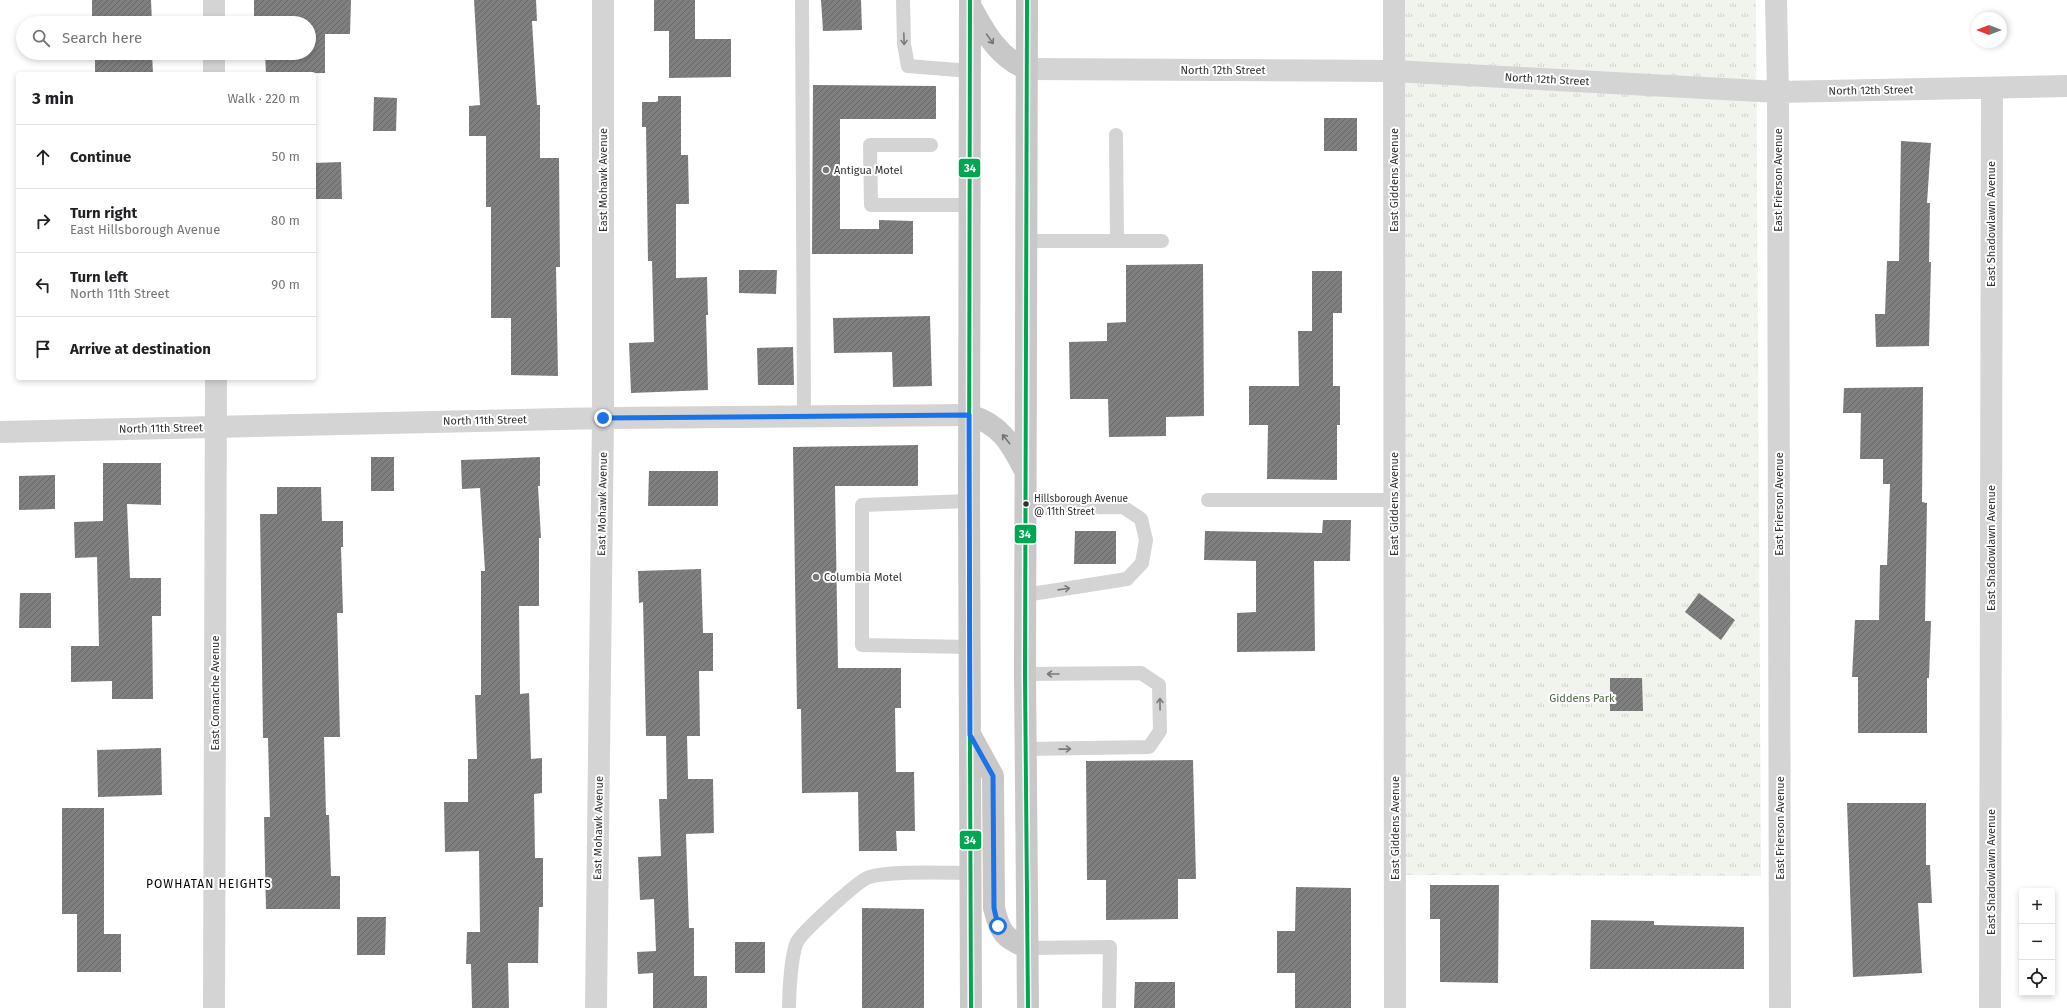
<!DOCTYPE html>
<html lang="en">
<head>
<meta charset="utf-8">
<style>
	:root { --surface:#fff; --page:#f2f2f2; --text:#202124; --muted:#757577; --line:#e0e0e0 }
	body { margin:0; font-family:"Fira Sans",sans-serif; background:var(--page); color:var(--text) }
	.controls { position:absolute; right:12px; bottom:12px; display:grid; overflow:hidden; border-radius:4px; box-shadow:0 2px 6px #0003 }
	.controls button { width:36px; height:36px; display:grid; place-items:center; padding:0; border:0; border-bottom:1px solid var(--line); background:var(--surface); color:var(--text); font:20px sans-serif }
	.compass { position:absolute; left:1971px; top:12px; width:36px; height:36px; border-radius:50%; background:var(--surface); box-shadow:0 2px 6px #0003; rotate:270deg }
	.stop { position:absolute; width:12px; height:12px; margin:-9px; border:3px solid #1a73e8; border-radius:50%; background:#fff }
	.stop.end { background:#1a73e8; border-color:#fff; box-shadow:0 1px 4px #0008 }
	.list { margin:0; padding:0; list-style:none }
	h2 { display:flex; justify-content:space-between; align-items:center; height:52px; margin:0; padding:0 16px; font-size:17px }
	h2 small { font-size:13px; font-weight:400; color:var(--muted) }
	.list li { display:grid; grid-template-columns:26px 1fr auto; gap:12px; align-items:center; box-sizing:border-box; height:64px; padding:0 16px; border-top:1px solid var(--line) }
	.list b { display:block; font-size:15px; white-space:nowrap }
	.list p { margin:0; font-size:13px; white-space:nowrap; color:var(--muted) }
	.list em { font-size:13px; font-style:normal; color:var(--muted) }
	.icon { flex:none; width:22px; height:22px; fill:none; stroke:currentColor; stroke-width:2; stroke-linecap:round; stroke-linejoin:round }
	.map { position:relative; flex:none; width:2067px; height:1008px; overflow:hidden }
	.search { position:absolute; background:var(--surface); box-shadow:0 2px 6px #0003; left:16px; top:16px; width:300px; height:44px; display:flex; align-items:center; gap:10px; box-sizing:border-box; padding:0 14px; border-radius:22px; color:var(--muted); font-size:15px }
	.panel { position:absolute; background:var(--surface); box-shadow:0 2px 6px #0003; left:16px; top:72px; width:300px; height:308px; border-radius:4px }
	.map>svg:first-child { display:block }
	.park { fill:url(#park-tufts) }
	.building { fill:url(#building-hatch) }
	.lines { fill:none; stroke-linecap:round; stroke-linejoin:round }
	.service { stroke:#d4d4d4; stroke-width:14 }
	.minor { stroke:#d4d4d4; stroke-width:22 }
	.primary { stroke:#c8c8c8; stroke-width:22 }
	.bus-1-casing { stroke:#fff; stroke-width:7 }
	.bus-1 { stroke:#00a651; stroke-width:4 }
	.oneway { stroke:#7a7a7a }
	.oneway2 { stroke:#747474 }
	.route { stroke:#1a73e8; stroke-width:5 }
	.poi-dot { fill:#787878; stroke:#fff; stroke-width:1.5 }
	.bus-dot { fill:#303030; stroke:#fff; stroke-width:1.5 }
	.labels { text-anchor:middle; stroke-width:4; stroke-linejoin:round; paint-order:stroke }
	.bus-label { font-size:10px; fill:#303030; stroke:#fff; text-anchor:start }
	.street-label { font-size:11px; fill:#303030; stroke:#fff }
	.poi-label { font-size:11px; fill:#303030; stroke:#fff; text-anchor:start }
	.park-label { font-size:11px; fill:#4a6642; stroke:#fff }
	.neighbourhood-label { font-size:12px; letter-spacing:1px; fill:#000; stroke:#fff }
	.line-badge { stroke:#fff; stroke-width:1.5 }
	.badge-label { font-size:11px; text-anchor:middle; font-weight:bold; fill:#fff }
</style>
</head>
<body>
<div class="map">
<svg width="2067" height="1008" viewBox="0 0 2067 1008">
	<defs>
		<pattern id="park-tufts" width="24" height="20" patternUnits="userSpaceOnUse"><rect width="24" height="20" fill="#f0f4ed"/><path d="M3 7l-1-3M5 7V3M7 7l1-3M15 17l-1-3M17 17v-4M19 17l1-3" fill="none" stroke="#ced2cc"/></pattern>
		<pattern id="building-hatch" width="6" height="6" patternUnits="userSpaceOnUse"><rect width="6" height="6" fill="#7f7f7f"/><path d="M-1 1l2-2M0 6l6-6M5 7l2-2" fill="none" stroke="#686868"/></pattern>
	</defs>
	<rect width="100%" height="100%" fill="#fff"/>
	<!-- park -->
	<path class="park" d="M1404 0H1756L1761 876 1406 875Z"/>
	<!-- building -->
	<path class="building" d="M92 0H151L152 23H92Z
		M254 0H351L350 34H325V73L266 74 265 53H309V23H254Z
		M474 0H536L537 21H532L537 105H540V158H559L560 267H556L558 376 511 375V318H491V207H486V136H469V106L480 105Z
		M654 0H695V39H731V77L669 78V31H654Z
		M821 0H861L862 30 823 31Z
		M95 53H152L153 74H95Z
		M813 85 936 86V119H840V229H879V220L913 221V254H812Z
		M658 96H681V155H688L689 204H676V278L707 277 708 315H706L708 390 631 393 629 343 654 342 652 261H648L646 127H642V102H656L658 101Z
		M374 97 397 98 396 131H373Z
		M1324 118H1357V151H1324Z
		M1901 141 1931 143 1927 203H1930L1929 262H1931L1929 346 1876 347 1875 314H1885L1887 261H1899Z
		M341 162 342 199H314V163Z
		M1203 264 1204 416 1166 417V436L1109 437 1108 399H1070L1069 342 1107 341V323L1126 322V265Z
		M739 270H777L776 294 739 293Z
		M1312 271H1342V313H1333V386H1340V425H1337V480L1267 479 1268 425H1249V386H1299L1298 331H1312Z
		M930 316 932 386 893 387 892 352 834 353 833 318Z
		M793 347 794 385H758L757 348Z
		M1923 387 1922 502 1927 503 1925 621H1931L1929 678H1927V733H1858V677H1852L1855 620H1879L1880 565H1887L1890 484H1883V459H1860L1861 413H1843L1844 388Z
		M918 445V486H835L838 668H901V708H895L896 772H914L915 831H896L897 851H859L858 792 802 793 801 709H797L793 447Z
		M371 457H394V491H371Z
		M540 457V486H538L541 538H539V606H519L520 694 529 693 531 759 542 758V793L534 794 535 858H543V907H539L538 963H508L509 1008H472L471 964H466L467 932H480L479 851 445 852 444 802H468V759H477L475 695H481V571H485L480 488 462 489 461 460Z
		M103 463H161V505L127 504 130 578H161V616H152L153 699H112V681L71 682V646H99L97 557 75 558 74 522 103 521Z
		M649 471H718V506H648Z
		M55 475V509L19 510V476Z
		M277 487H321L322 521H343V547H341L343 613H337L340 737H324L326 815H329L331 876H340V909H266L264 817H270L268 738H263L260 514H277Z
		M1323 520H1351L1350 561H1314L1315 651 1237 652V613L1256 612V561L1204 560 1205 531 1322 533Z
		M1075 531H1116V564H1074Z
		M701 569 703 633H713V671H699L700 736H687L688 779H713L714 833 686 834 689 928H694V976H707V1008H653V973L638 974 637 952 656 951 654 899 640 900 638 857 661 856 659 799H667L666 736H646L643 602 639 603 638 571Z
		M20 593H51V628H19Z
		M1699 593 1735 620 1721 640 1685 612Z
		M1610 678H1642L1643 711H1610Z
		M161 748 162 795 98 797 97 750Z
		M1193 760 1196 879H1178V919L1106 920V880H1087L1086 761Z
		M1847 803H1926V865H1930L1932 903H1918L1922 973 1853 977Z
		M62 808H104V934H121V972H77V914H62Z
		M1430 885H1499L1498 983 1440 982V919H1430Z
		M1296 887 1351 888V1008H1295V973H1277V931H1295Z
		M862 908 924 909V1008H862Z
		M357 917H386L385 955H357Z
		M1591 920 1654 921V925L1744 927V969H1590Z
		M735 942H765V973H735Z
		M1135 982H1175V1008H1134Z"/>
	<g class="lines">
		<!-- service -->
		<path class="service" d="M802 0 804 416
			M903 0 904 44 908 66 970 71
			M1116 135 1117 241
			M931 145H870L871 205H970
			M1026 241H1162
			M1208 500H1394
			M969 501 862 505V645L970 647
			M1025 508 1123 507 1141 519 1146 540 1142 563 1127 579 1025 595
			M1025 674 1141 673 1159 685 1160 731 1149 747 1026 749
			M1028 948 1110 947 1109 1008
			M789 1008C789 993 791 955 797 942 802 932 856 883 867 878 885 870 948 873 970 873"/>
		<!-- minor -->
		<path class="minor" d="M214 0V23
			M1394 0 1395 1008
			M1776 0 1778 92 1780 1008
			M214 53V74
			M1027 69 1394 71 1778 92 2067 86
			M0 432 603 418 969 415
			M214 1008 216 378
			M596 1008 603 418V0
			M1990 1008 1992 88"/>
		<!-- primary -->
		<path class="primary" d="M970 0 969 501 971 1008
			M1027 0 1025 674 1028 1008
			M971 7C985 33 999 58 1027 69
			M969 415C1000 424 1010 442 1024 469
			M971 736 993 776 994 908C1000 933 1004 938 1028 948"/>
		<defs>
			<path id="bus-1" d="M970 0 969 501 971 1008
				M1027 0 1025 674 1028 1008"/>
		</defs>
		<!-- bus-1 casing -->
		<use href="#bus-1" class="bus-1-casing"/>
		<!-- bus-1 -->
		<use href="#bus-1" class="bus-1"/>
	</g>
	<!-- one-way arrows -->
	<defs><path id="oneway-shaft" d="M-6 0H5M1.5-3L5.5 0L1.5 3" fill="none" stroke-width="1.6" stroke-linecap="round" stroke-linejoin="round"/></defs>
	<g class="oneway">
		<use href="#oneway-shaft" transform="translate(904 39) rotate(88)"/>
		<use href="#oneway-shaft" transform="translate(1064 589) rotate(-8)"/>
		<use href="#oneway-shaft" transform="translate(1053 674) rotate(180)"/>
		<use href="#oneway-shaft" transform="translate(1160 704) rotate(-91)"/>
		<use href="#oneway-shaft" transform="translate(1065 749) rotate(-1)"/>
	</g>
	<g class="oneway2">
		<use href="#oneway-shaft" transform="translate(990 39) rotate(55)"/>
		<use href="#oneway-shaft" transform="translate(1006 439) rotate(-129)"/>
	</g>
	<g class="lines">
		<!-- route -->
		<path class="route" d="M603 418 969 415 970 735 993 776 994 908 998 926"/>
	</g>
	<!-- markers -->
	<g class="poi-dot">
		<circle cx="826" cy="170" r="4"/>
		<circle cx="816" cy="577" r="4"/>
	</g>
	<circle class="bus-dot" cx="1026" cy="504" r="3.5"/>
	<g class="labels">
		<!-- bus labels -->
		<g class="bus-label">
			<text x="1034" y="502">Hillsborough Avenue<tspan x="1034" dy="13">@ 11th Street</tspan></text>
		</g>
		<!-- street labels -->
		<g class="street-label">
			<text x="1223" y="74">North 12th Street</text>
			<text transform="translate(1547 79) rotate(3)" y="4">North 12th Street</text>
			<text transform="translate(1871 90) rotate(-1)" y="4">North 12th Street</text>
			<text transform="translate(603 180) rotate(-90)" y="4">East Mohawk Avenue</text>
			<text transform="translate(1394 180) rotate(-90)" y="4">East Giddens Avenue</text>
			<text transform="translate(1778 180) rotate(-90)" y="4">East Frierson Avenue</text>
			<text transform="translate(1991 224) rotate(-90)" y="4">East Shadowlawn Avenue</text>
			<text transform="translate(485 420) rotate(-1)" y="4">North 11th Street</text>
			<text transform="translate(161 428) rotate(-1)" y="4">North 11th Street</text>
			<text transform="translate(602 504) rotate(-89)" y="4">East Mohawk Avenue</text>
			<text transform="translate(1394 504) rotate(-90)" y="4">East Giddens Avenue</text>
			<text transform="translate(1779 504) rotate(-90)" y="4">East Frierson Avenue</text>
			<text transform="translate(1991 548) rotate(-90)" y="4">East Shadowlawn Avenue</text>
			<text transform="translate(215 693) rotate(-90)" y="4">East Comanche Avenue</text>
			<text transform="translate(598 828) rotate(-89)" y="4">East Mohawk Avenue</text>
			<text transform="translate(1395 828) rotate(-90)" y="4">East Giddens Avenue</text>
			<text transform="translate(1780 828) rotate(-90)" y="4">East Frierson Avenue</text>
			<text transform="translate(1991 872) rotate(-90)" y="4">East Shadowlawn Avenue</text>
		</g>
		<!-- poi labels -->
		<g class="poi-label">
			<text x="834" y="174">Antigua Motel</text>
			<text x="824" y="581">Columbia Motel</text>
		</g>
		<!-- park labels -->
		<g class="park-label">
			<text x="1582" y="702">Giddens Park</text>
		</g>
		<!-- neighbourhood labels -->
		<g class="neighbourhood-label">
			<text x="209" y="888">POWHATAN HEIGHTS</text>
		</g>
	</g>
	<g class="line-badge">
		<rect x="958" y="158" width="23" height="20" rx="4" fill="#00a651"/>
		<rect x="1014" y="524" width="23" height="20" rx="4" fill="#00a651"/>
		<rect x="959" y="830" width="23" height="20" rx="4" fill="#00a651"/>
	</g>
	<g class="badge-label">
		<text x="970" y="172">34</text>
		<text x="1025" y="538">34</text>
		<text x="970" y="844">34</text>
	</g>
</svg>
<div class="controls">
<button>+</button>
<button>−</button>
<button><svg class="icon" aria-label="locate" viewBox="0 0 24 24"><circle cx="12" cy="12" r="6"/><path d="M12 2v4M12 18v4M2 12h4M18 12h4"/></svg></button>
</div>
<svg class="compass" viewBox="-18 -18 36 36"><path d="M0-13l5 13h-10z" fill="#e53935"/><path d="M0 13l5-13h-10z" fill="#757577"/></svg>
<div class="stop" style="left:998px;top:926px"></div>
<div class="stop end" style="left:603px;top:418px"></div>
<div class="search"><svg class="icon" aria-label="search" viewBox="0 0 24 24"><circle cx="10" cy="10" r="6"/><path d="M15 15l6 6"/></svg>Search here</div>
<section class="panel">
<h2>3 min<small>Walk · 220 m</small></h2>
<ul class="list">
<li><svg class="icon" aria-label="ahead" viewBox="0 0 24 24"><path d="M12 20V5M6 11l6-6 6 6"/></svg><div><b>Continue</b></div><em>50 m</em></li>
<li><svg class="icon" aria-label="right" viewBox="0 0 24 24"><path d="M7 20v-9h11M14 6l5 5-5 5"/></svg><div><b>Turn right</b><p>East Hillsborough Avenue</p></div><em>80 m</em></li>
<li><svg class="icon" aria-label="left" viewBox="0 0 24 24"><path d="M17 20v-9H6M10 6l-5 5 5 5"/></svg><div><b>Turn left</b><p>North 11th Street</p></div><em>90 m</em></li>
<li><svg class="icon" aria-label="arrive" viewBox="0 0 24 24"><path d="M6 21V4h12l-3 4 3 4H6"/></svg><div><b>Arrive at destination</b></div></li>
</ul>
</section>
</div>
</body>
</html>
